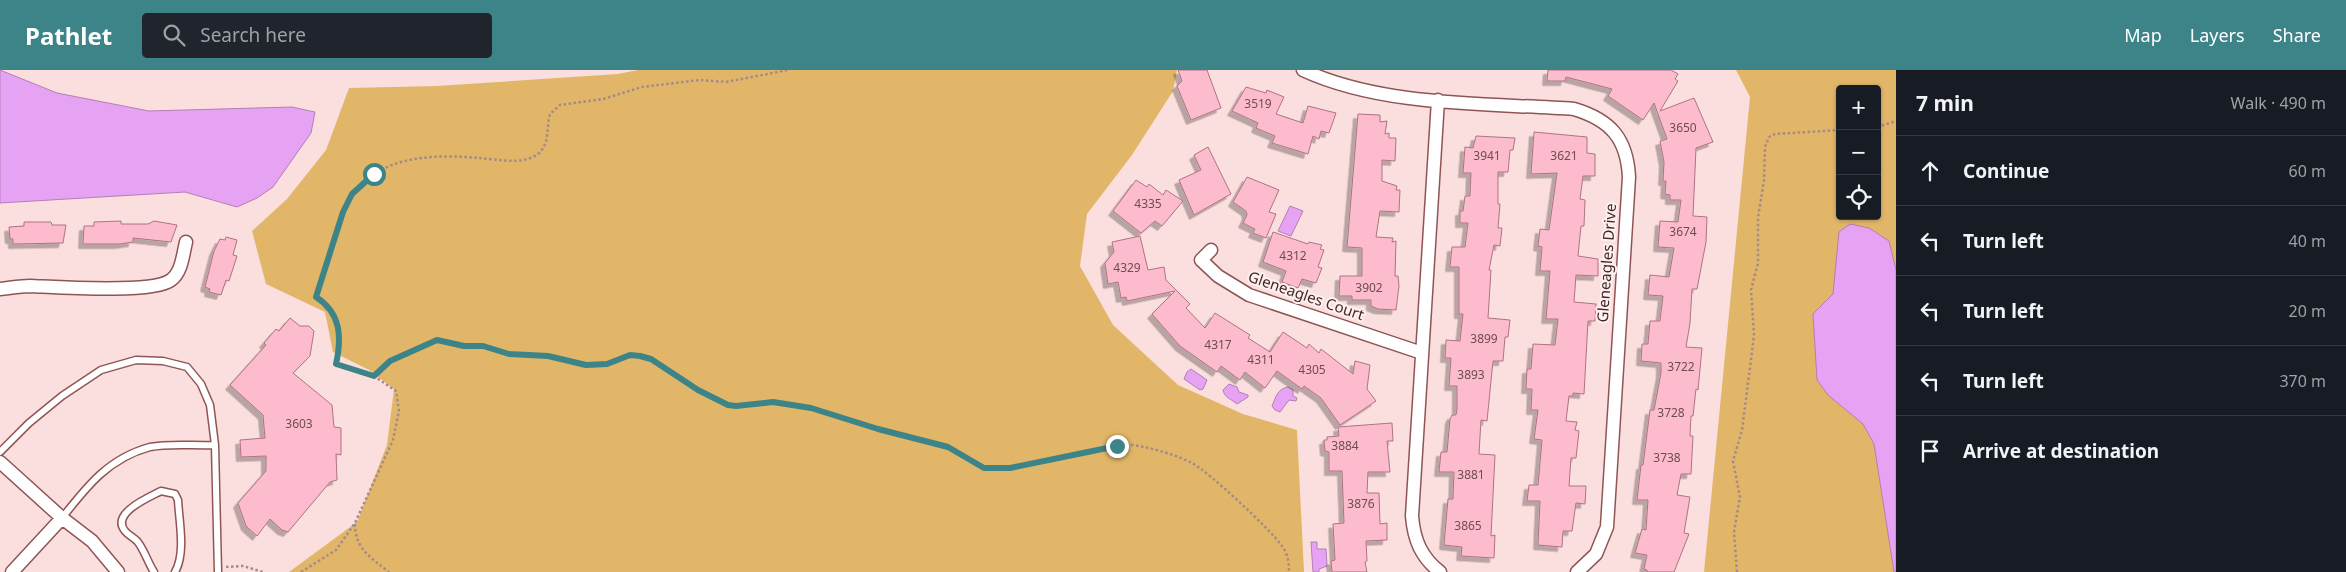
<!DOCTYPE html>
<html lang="en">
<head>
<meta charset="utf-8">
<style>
	:root { --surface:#171b24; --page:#20242c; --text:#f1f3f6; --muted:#9ea1a6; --line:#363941; --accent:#3c8488 }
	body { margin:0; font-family:"Noto Sans",sans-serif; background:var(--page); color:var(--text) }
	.controls { position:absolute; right:15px; top:15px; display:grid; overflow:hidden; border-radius:5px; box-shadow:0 1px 4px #0004 }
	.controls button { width:45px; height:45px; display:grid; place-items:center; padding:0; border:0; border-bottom:1px solid var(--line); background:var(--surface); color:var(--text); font:25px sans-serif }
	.stop { position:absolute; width:15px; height:15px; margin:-11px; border:4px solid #3c8488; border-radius:50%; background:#fff }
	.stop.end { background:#3c8488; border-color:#fff; box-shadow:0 1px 5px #0008 }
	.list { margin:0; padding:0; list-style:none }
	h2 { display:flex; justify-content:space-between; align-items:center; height:65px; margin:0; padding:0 20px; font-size:21px }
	h2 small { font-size:16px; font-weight:400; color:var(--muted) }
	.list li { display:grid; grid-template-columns:32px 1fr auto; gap:15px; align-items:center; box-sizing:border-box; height:70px; padding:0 20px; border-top:1px solid var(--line) }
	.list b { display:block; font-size:19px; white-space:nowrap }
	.list em { font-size:16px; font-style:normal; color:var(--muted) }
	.icon { flex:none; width:28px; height:28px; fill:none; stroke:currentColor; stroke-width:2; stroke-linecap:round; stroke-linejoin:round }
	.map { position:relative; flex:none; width:1896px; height:502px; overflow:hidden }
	header { display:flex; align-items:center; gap:30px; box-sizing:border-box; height:70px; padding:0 25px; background:var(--accent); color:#fff }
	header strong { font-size:24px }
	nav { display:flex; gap:28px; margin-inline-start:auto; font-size:18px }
	.search { width:350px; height:45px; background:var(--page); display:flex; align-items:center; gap:12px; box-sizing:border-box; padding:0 18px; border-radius:5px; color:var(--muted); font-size:19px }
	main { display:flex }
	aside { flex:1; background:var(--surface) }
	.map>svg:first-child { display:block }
	.green { fill:#e1b668; fill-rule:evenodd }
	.water { fill:#e6a3f3; stroke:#b47eb6 }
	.building { fill:#fcbccd; stroke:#ad7384; filter:url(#shadow) }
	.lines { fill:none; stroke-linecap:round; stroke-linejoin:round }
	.lane-casing { stroke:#8f5555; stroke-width:9 }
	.street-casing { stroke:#8f5555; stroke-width:15 }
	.path { stroke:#a58a89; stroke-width:2.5; stroke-dasharray:2.5 2.5; stroke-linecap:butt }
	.lane { stroke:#fff; stroke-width:6 }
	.street { stroke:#fff; stroke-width:12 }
	.route { stroke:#3c8488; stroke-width:6 }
	.labels { text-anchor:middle; stroke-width:4; stroke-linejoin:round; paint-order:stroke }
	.number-label { font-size:12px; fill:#6f4c50 }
	.street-label { font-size:15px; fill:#402726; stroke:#fef0ef }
</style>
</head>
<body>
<header>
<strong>Pathlet</strong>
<div class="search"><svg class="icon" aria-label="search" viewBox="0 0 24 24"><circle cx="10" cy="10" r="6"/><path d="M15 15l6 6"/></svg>Search here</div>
<nav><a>Map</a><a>Layers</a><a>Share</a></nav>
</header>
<main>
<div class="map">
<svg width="1896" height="502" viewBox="0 0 1896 502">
	<defs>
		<filter id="shadow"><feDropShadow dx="-4.5" dy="4.5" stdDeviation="0" flood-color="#0004"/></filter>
	</defs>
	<rect width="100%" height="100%" fill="#fbdfde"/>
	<!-- green -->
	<path class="green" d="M638 0H1177L1173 21 1132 85 1087 144 1080 196 1113 255 1178 315 1243 344 1297 360 1304 502H289L357 452 387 375 394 319 369 300 333 282 325 242 266 214 252 161 287 129 326 80 349 18 437 16 618 4Z
		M1736 0H1896V502H1704L1750 27ZM1840 19H1877V146H1840Z"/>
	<!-- water -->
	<path class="water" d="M0 0 57 23 149 41 292 37 315 42 311 63 273 117 257 128 237 137 185 122 0 133Z
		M1290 136 1303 141 1291 166 1278 161Z
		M1850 154 1869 158 1889 171 1896 200V502H1894L1874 374 1863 354 1828 325 1817 310 1813 244 1833 224 1839 162Z
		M1191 299 1207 310 1203 319 1200 320 1184 309 1187 302Z
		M1229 314 1237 317 1239 322 1248 325V327L1237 334C1231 329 1224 327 1223 320Z
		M1288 317 1293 320V326L1297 328 1296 331 1289 330 1280 342 1275 340 1272 336C1276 327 1277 319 1288 317Z
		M1311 472H1317V479H1326L1327 496 1319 499V502H1313Z"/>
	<!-- building -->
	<path class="building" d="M1178 0H1207L1221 38 1191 50 1177 16 1182 11Z
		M1548 0H1671L1678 4 1675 9 1678 11 1660 41 1694 28 1713 72 1696 78 1693 146 1707 147 1706 172 1697 219H1692L1690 253 1686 277 1702 278 1698 320 1696 319 1693 346H1691L1690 366H1693L1691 404H1681L1677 425 1690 427 1684 463 1689 464 1674 502H1647V500L1644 499 1647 485 1635 483 1642 459 1646 460 1648 430H1637L1641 395H1643L1650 340H1654L1661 303V293L1641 291 1642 274H1648L1650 251H1660L1663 226 1648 225 1650 205 1669 207 1674 178 1658 177 1660 151 1678 152 1681 130H1670V125L1665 124 1666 111H1663L1664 92 1660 71 1667 69 1654 33 1643 50 1608 26 1612 19 1566 7 1565 11H1547Z
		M1246 17 1266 23 1267 20 1284 27 1276 44 1303 53 1308 36 1336 43 1329 63 1321 61 1319 69 1313 66 1308 84 1272 73 1275 66 1256 58 1258 53 1232 41Z
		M1358 44 1380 45V52L1387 51 1385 64 1389 63V68H1396L1395 91 1382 90V111L1397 116 1396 120H1400L1399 142 1380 141 1376 167 1393 168 1392 172 1396 171 1395 206H1398L1399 216 1396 240 1378 239 1371 236V230H1352V226H1339L1340 206H1362V178L1347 177Z
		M1534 62 1587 67V83L1595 84V106H1583L1580 129 1585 130 1584 156H1581L1578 186 1598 189V206L1576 205 1574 232 1596 234 1595 251H1588L1584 324 1573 323V326H1569L1566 351 1577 352 1575 360 1579 361 1576 388H1571L1569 416H1586L1585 434 1576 433 1572 461H1563L1562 477 1538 475 1540 431H1527L1529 415H1538L1542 370 1534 369 1538 340H1531L1532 319H1526L1527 299H1531L1533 274 1555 275 1558 249H1546L1550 201H1540L1542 177 1538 176 1540 159 1549 160 1557 103 1531 104Z
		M1476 66 1515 68 1513 80H1510L1508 102H1498V134H1500L1498 158H1502L1500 176 1494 175 1489 200H1491L1488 248 1510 250 1508 267H1505L1503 291H1493L1487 351 1481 350 1479 384 1495 385 1491 466 1495 465 1494 488 1461 486 1462 477 1444 475 1448 429H1453L1454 402H1439L1441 382H1447L1450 349 1452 345H1456L1457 339V316H1449L1451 288H1445L1446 270 1460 271 1463 244H1459V197H1450L1452 177H1465L1468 153H1460V141H1463L1465 126H1470L1471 103H1463L1465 77 1473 78Z
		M1208 77 1231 124 1194 145 1179 110 1201 100 1194 85Z
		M1247 107 1279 120 1269 142 1276 144 1266 168 1253 163 1255 159 1243 153 1247 145 1246 141 1233 132Z
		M1136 110 1147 117 1149 114 1163 125 1166 120 1183 131 1162 156 1155 151 1141 163 1113 141Z
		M121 151V154H148L154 151 177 155 171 172 133 168V172L120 174H83L84 156H94V152Z
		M24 152H51L52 155H66L63 173 13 174V169H10L9 157 24 156Z
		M1273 162 1308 174 1309 172 1322 175 1320 179 1324 180 1318 197 1322 198 1316 213 1302 209 1298 218 1282 212 1286 201 1263 192Z
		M1140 166 1148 200 1164 197 1166 210 1190 234 1186 238 1205 258 1215 243 1250 265 1248 268 1270 282 1283 262 1307 278 1309 274 1319 283 1321 279 1353 304 1355 291 1370 295 1367 319 1376 331 1340 355 1321 328 1304 316 1302 319 1277 301 1265 318 1245 302 1240 310 1221 296 1217 302 1180 276 1152 244 1175 221 1127 231 1126 227 1121 228 1118 212 1108 214 1105 193 1114 182 1112 172Z
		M226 167 237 170 233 185 237 186 229 211 226 210 221 225 209 222 210 219 205 217 214 181 220 169 225 170Z
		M290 248 300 256H309L314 261 310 286 293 303 332 335 334 357 341 358V385L336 384 337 410 330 412 288 462 282 460 270 449 257 466 246 456 238 433 266 401V386L241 387 240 370 265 368 263 345 230 315 266 275 264 273 276 259 279 261Z
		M1392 353 1393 371H1387L1390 402H1368L1367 423H1379L1380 454 1387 453V470L1366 471 1367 491 1365 492 1367 502H1332L1331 491 1335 490 1333 454 1344 453 1342 401H1329V382L1325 381 1324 370H1327V367L1339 366 1338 357Z"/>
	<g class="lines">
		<defs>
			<path id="lane" d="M215 375 218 502
				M0 382 29 353 62 326 101 300 136 290 163 291 187 297 201 314 210 335 215 375C195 376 170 373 150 377 109 388 87 416 62 448
				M154 502C148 493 144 479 137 471 133 467 128 465 125 461 110 443 150 427 161 421L175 424 178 430C179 451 186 483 175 502"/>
			<path id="street" d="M1303 0C1383 37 1487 33 1574 39 1611 50 1627 69 1629 107L1607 457 1596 484 1577 502
				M1438 30 1412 446C1414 470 1421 487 1440 502
				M1211 180 1201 190 1218 206 1249 225 1422 283
				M0 219C10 218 20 216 30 216 56 217 153 224 171 210 182 202 183 184 186 172
				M0 392 62 448 92 471 118 502
				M12 502 62 448"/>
		</defs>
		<!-- lane casing -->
		<use href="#lane" class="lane-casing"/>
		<!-- street casing -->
		<use href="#street" class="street-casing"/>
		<!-- path -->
		<path class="path" d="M1877 57 1896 51
			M374 306 390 291 437 270 464 276H483L509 284 548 286 586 295 607 294 630 285 640 286 651 289 698 320 728 335 736 336 773 332 811 338 878 359 948 377 984 398H1011L1126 374C1148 377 1172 383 1192 393 1210 403 1270 459 1282 476 1288 484 1289 493 1289 502
			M355 454C355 479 371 488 389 502
			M226 497 243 496 263 502
			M301 502 336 480 355 453 393 370 399 341 396 321 374 306 336 294C342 267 341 243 316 227 325 198 336 146 353 123 382 85 436 84 479 88 497 89 524 96 539 83 550 73 546 58 550 44L560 35 603 29 642 17 700 10 726 12 788 0
			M1737 502 1734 462 1740 427 1733 391 1742 360 1752 282 1754 264 1751 220 1758 193V148L1764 110 1765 77 1769 67 1775 64 1840 60"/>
		<!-- lane -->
		<use href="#lane" class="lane"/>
		<!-- street -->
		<use href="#street" class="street"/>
	</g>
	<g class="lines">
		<!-- route -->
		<path class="route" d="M374 104 352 124 343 142 316 227C341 243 342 267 336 294L374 306 390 291 437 270 464 276H483L509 284 548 286 586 295 607 294 630 285 640 286 651 289 698 320 728 335 736 336 773 332 811 338 878 359 948 377 984 398H1010L1117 376"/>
	</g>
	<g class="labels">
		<!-- number labels -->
		<g class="number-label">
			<text x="1258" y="38">3519</text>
			<text x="1683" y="62">3650</text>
			<text x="1487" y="90">3941</text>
			<text x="1564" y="90">3621</text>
			<text x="1148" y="138">4335</text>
			<text x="1683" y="166">3674</text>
			<text x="1293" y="190">4312</text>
			<text x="1127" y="202">4329</text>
			<text x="1369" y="222">3902</text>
			<text x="1484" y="273">3899</text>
			<text x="1218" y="279">4317</text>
			<text x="1261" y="294">4311</text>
			<text x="1681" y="301">3722</text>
			<text x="1312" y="304">4305</text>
			<text x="1471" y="309">3893</text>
			<text x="1671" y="347">3728</text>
			<text x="299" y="358">3603</text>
			<text x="1345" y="380">3884</text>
			<text x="1667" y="392">3738</text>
			<text x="1471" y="409">3881</text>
			<text x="1361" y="438">3876</text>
			<text x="1468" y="460">3865</text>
		</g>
		<!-- street labels -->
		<g class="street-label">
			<text transform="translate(1607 193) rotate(-86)" y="5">Gleneagles Drive</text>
			<text transform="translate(1306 226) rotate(19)" y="5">Gleneagles Court</text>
		</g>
	</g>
</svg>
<div class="controls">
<button>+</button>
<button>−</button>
<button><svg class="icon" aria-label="locate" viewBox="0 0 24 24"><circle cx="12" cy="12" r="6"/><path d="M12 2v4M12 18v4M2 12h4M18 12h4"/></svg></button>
</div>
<div class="stop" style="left:374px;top:104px"></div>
<div class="stop end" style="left:1117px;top:376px"></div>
</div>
<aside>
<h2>7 min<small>Walk · 490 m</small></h2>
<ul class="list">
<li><svg class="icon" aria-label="ahead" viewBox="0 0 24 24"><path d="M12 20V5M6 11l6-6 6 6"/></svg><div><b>Continue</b></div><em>60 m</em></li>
<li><svg class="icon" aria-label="left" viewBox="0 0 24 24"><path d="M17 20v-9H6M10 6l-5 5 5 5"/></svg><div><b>Turn left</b></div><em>40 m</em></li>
<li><svg class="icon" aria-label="left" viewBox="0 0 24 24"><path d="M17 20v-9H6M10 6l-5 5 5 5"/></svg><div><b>Turn left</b></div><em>20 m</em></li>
<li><svg class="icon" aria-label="left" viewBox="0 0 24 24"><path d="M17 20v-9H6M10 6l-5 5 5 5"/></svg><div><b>Turn left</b></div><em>370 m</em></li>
<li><svg class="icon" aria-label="arrive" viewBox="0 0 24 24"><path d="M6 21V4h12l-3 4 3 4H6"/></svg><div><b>Arrive at destination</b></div></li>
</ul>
</aside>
</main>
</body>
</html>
